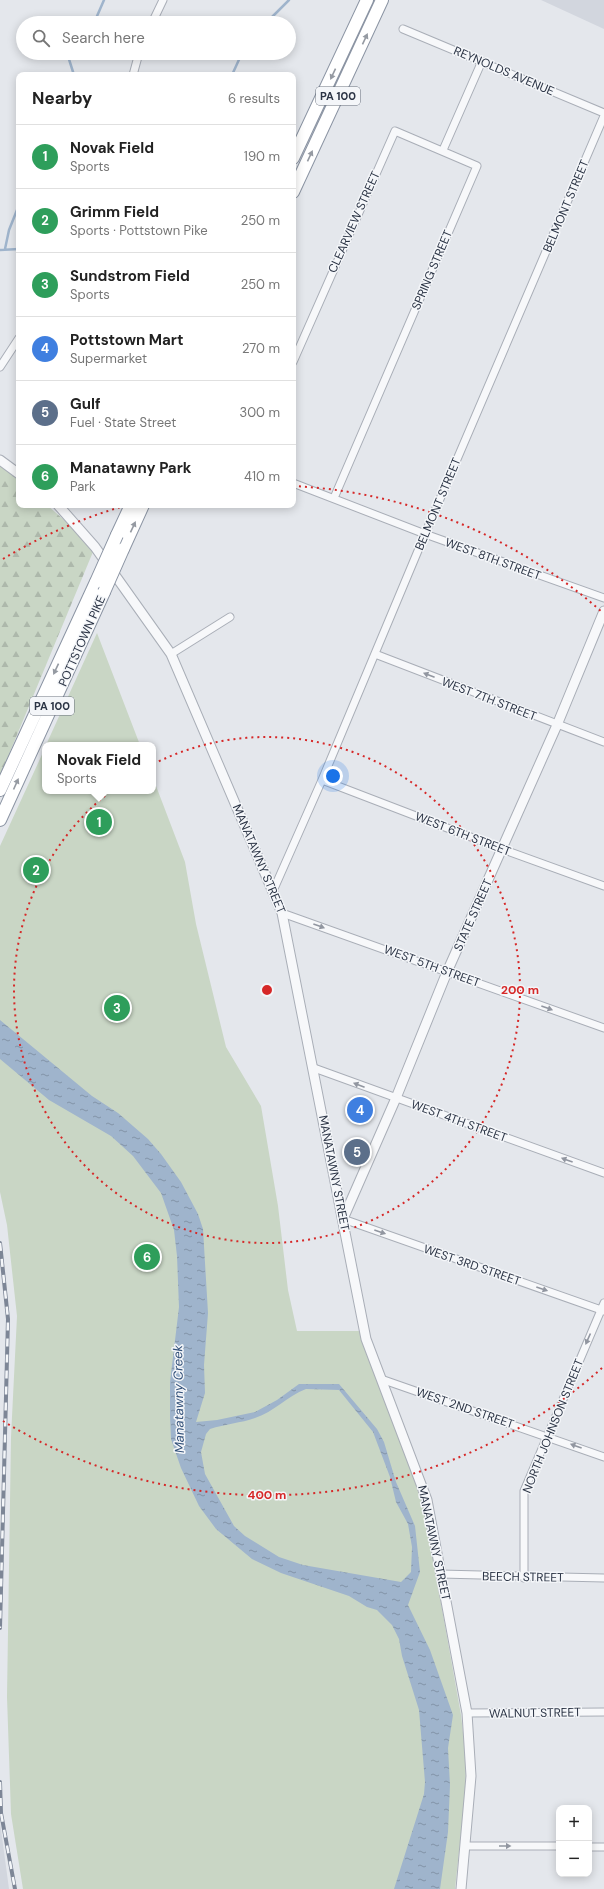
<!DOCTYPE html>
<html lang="en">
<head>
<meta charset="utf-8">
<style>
  :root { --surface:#fff; --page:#f6f6f6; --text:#222; --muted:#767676; --line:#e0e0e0; --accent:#2563eb }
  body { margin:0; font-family:"DM Sans",sans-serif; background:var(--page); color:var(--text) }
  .controls { position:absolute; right:12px; bottom:12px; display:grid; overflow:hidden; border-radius:8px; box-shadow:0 2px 10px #0003 }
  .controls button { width:36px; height:36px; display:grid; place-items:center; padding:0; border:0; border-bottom:1px solid var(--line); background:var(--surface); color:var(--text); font:20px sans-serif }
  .you { position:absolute; left:333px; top:776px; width:14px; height:14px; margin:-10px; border:3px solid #fff; border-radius:50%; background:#1a73e8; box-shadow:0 0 0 6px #1a73e833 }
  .badge { display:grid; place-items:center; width:26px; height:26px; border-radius:50%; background:var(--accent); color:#fff; font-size:13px; font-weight:700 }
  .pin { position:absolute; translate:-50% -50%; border:2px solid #fff; box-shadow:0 1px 4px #0006 }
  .popup { position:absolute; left:42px; top:742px; width:114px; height:52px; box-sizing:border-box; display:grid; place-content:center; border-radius:8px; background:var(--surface); filter:drop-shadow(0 1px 3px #0005); font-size:13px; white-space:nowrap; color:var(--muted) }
  .popup b { font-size:15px; color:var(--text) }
  .popup::after { content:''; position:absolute; left:50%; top:100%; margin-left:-8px; border:8px solid transparent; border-top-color:var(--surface) }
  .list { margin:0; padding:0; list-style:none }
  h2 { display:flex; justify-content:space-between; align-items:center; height:52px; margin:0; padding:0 16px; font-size:17px }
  h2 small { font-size:13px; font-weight:400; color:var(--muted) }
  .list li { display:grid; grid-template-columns:26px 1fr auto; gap:12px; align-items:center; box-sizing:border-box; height:64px; padding:0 16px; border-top:1px solid var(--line) }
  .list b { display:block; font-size:15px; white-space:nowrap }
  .list p { margin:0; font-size:13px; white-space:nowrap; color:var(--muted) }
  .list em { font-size:13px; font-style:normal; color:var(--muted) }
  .icon { flex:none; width:22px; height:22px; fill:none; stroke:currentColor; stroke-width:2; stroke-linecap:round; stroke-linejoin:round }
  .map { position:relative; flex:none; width:604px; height:1889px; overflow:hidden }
  .search { position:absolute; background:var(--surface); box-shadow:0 2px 10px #0003; left:16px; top:16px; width:280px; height:44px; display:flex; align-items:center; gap:10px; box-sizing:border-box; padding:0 14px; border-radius:22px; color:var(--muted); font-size:15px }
  .panel { position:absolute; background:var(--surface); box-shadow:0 2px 10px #0003; left:16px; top:72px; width:280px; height:436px; border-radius:8px }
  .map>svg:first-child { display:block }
  .built { fill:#d2d6de }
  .forest { fill:url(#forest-firs) }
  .green { fill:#c9d6c5 }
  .water { fill:url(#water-ripples); fill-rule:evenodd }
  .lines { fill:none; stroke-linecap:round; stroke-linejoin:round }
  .stream { stroke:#9fb4cc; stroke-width:2.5 }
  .minor-casing { stroke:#a9aeb7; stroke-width:9 }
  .tertiary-casing { stroke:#a9aeb7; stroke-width:11 }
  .trunk-casing { stroke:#8b94a3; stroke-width:14 }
  .minor { stroke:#f7f8fa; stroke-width:7 }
  .tertiary { stroke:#f7f8fa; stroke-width:9 }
  .trunk { stroke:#fff; stroke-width:12 }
  .rail-casing { stroke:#7d8696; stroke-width:4 }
  .rail { stroke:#f4f6f9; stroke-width:2.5; stroke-dasharray:8; stroke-linecap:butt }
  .trunk-bridge-casing { stroke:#8b94a3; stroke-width:14; stroke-linecap:butt }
  .trunk-bridge { stroke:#fff; stroke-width:12 }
  .oneway { fill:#959aa2 }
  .oneway2 { fill:#9196a0 }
  .ring { fill:none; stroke:#d62828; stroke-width:2; stroke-dasharray:2 4 }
  .labels { text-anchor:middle; stroke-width:3; stroke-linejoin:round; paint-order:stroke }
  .shield { fill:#f4f6f9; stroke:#676e7b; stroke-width:1 }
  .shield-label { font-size:11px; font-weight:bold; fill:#2b3445 }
  .street-label { font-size:12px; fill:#2b3445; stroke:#f4f6f9 }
  .water-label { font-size:13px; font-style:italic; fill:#34527a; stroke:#f4f6f9 }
  .centre { fill:#d62828; stroke:#f4f6f9; stroke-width:2 }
  .ring-label { font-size:12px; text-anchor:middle; font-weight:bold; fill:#d62828; stroke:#f4f6f9; stroke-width:3; stroke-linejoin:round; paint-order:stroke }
</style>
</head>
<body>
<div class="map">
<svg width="604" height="1889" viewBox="0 0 604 1889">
  <defs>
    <pattern id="forest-firs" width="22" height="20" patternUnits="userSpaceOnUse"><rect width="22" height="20" fill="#c9d6c5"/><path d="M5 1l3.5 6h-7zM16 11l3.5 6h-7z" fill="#adb8ab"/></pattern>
    <pattern id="water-ripples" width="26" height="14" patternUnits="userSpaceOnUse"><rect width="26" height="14" fill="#9fb4cc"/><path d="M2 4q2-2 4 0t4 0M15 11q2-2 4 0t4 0" fill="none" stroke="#8293a7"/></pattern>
  </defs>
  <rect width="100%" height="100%" fill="#e4e7ec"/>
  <path class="built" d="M541,0H604V29Z
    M0,1822L9,1889H0Z"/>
  <path class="forest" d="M0,464L19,481V505H47L95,547L0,776Z"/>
  <path class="green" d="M97,633L140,745H46Z
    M45,748V791H153V778L185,862L196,924L226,1047L261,1106L278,1206L288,1290L297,1331H359L418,1488L427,1525L461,1715L465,1750L466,1786L455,1889H23L11,1814L7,1697L11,1437L17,1316L7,1225L0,1192V846Z"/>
  <path class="water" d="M0,1020L92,1096L118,1113L148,1139L161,1154L181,1182L198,1214L203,1229L208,1313L204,1365L205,1393L196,1422L217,1420L255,1412L277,1400L299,1384H339L377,1429L384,1442L396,1482L415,1526L420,1572L408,1605L430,1650L453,1715L448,1748L450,1785L448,1832L440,1889H394L424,1794L425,1782L419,1710L402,1656L399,1639L392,1625L377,1610L367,1607L349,1596L281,1573L252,1559L216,1529L199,1506L181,1468L171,1439L170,1416V1382L179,1307L177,1256L174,1230L161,1193L133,1156L111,1136L49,1100L0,1059ZM306,1389L339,1390L373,1432L390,1477L396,1502L408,1524L412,1547L411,1572L401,1582L303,1565L279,1557L245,1536L234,1526L205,1474L201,1452L206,1434L210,1429C225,1424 241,1423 255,1418C274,1412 287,1396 306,1389Z"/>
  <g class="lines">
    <path class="stream" d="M94,23L104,0
      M266,23L289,0
      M67,53L74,75
      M232,75L242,53
      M5,249L9,230L19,205
      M0,250L19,249"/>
    <defs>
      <path id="minor" d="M152,23L163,0
        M403,29L604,113
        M133,75L139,53
        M443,150L482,61
        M293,362L395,131L477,166L334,498
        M0,367L19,338
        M293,483L425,534L604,598
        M171,654L230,617
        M375,654L604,742
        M322,780L502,849L604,886
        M273,891L322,780L425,534L604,116
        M282,913L604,1028
        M314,1068L604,1173
        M343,1219L604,1311
        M381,1379L604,1457
        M441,1574L604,1578
        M524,1578V1491L604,1303
        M467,1713L604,1712
        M466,1846H559
        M589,1847H604"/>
      <path id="tertiary" d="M0,460L19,474
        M58,505L95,547L171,654L282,913L366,1339L427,1500L467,1713L471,1776L461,1889
        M343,1219L396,1098L447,972L557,725L604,611"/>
      <path id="trunk" d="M293,158L367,0
        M293,192L382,0
        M117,535L131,505
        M123,549L143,505
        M0,790L96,582
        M0,820L104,592"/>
    </defs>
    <use href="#minor" class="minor-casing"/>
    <use href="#tertiary" class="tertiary-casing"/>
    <use href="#trunk" class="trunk-casing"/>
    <use href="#minor" class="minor"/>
    <use href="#tertiary" class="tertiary"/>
    <use href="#trunk" class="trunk"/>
    <defs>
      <path id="rail" d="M0,1243L8,1319L0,1628
        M0,1782L1,1813L15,1889"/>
    </defs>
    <use href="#rail" class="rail-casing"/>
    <use href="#rail" class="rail"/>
    <defs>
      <path id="trunk-bridge" d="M96,582L117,535
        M104,592L123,549"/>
    </defs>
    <use href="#trunk-bridge" class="trunk-bridge-casing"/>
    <use href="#trunk-bridge" class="trunk-bridge"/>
  </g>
  <defs><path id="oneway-solid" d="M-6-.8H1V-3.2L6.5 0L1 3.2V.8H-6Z"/></defs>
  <g class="oneway">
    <use href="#oneway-solid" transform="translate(365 39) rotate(-65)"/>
    <use href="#oneway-solid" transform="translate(333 74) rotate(115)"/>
    <use href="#oneway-solid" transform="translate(310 156) rotate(-65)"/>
    <use href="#oneway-solid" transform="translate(133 527) rotate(-65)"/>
    <use href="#oneway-solid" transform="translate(56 669) rotate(115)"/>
    <use href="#oneway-solid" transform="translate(16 784) rotate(-66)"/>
  </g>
  <g class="oneway2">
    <use href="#oneway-solid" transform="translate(429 675) rotate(-159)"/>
    <use href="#oneway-solid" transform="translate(319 926) rotate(20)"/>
    <use href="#oneway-solid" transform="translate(547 1008) rotate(20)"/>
    <use href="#oneway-solid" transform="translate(359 1085) rotate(-159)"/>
    <use href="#oneway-solid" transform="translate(567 1160) rotate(-160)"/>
    <use href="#oneway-solid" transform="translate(380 1232) rotate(19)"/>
    <use href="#oneway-solid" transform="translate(542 1289) rotate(19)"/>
    <use href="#oneway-solid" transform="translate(588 1339) rotate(114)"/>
    <use href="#oneway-solid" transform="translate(576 1446) rotate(-160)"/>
    <use href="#oneway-solid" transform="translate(505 1846)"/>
  </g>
  <g class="ring">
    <circle cx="267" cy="990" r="253"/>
    <path d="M602 1368A505 505 0 0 1 3 1421M3 559A505 505 0 0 1 124 506M293 486A505 505 0 0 1 602 612"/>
  </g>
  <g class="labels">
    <g class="shield">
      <rect x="316" y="87" width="44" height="18" rx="3"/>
      <rect x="30" y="697" width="44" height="18" rx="3"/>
    </g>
    <g class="shield-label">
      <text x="338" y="100">PA 100</text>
      <text x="52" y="710">PA 100</text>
    </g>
    <g class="street-label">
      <text transform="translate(504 71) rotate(23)" y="4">REYNOLDS AVENUE</text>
      <text transform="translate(566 206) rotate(-67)" y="4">BELMONT STREET</text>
      <text transform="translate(354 222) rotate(-66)" y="4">CLEARVIEW STREET</text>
      <text transform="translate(432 270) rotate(-67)" y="4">SPRING STREET</text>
      <text transform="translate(438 504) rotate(-67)" y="4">BELMONT STREET</text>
      <text transform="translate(493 559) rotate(20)" y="4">WEST 8TH STREET</text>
      <text transform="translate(82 641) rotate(-66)" y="4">POTTSTOWN PIKE</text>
      <text transform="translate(489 699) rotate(21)" y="4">WEST 7TH STREET</text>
      <text transform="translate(463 834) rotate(21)" y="4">WEST 6TH STREET</text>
      <text transform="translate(259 859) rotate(67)" y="4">MANATAWNY STREET</text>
      <text transform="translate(473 915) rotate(-66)" y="4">STATE STREET</text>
      <text transform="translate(432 966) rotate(20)" y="4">WEST 5TH STREET</text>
      <text transform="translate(459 1121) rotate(20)" y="4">WEST 4TH STREET</text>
      <text transform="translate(334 1173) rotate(79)" y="4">MANATAWNY STREET</text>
      <text transform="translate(472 1265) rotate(19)" y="4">WEST 3RD STREET</text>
      <text transform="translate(465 1408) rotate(19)" y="4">WEST 2ND STREET</text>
      <text transform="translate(553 1426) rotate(-68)" y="4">NORTH JOHNSON STREET</text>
      <text transform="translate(434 1543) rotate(78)" y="4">MANATAWNY STREET</text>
      <text transform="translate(523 1577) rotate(1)" y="4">BEECH STREET</text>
      <text transform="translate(535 1713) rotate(-1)" y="4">WALNUT STREET</text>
    </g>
    <g class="water-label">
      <text transform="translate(178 1399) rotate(-91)" y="5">Manatawny Creek</text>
    </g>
  </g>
  <circle cx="267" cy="990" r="6" class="centre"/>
  <g class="ring-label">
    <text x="520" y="994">200 m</text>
    <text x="267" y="1499">400 m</text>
  </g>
</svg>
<div class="controls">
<button>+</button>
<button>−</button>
</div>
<div class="you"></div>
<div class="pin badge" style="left:99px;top:822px;background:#2e9e5b">1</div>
<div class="popup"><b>Novak Field</b>Sports</div>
<div class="pin badge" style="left:36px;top:870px;background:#2e9e5b">2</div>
<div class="pin badge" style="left:117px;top:1008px;background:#2e9e5b">3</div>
<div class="pin badge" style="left:360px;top:1110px;background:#3f7fe0">4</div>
<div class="pin badge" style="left:357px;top:1152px;background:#5c6f8a">5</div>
<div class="pin badge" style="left:147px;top:1257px;background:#2e9e5b">6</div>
<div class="search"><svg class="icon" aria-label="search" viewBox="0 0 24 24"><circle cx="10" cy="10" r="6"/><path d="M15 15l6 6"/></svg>Search here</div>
<section class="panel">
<h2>Nearby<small>6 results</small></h2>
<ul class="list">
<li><span class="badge" style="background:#2e9e5b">1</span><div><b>Novak Field</b><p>Sports</p></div><em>190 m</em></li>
<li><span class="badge" style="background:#2e9e5b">2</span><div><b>Grimm Field</b><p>Sports · Pottstown Pike</p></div><em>250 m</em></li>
<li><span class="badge" style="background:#2e9e5b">3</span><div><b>Sundstrom Field</b><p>Sports</p></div><em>250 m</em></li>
<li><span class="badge" style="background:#3f7fe0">4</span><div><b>Pottstown Mart</b><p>Supermarket</p></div><em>270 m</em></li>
<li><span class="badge" style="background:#5c6f8a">5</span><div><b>Gulf</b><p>Fuel · State Street</p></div><em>300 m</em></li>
<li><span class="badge" style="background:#2e9e5b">6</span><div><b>Manatawny Park</b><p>Park</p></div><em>410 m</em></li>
</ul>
</section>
</div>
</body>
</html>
